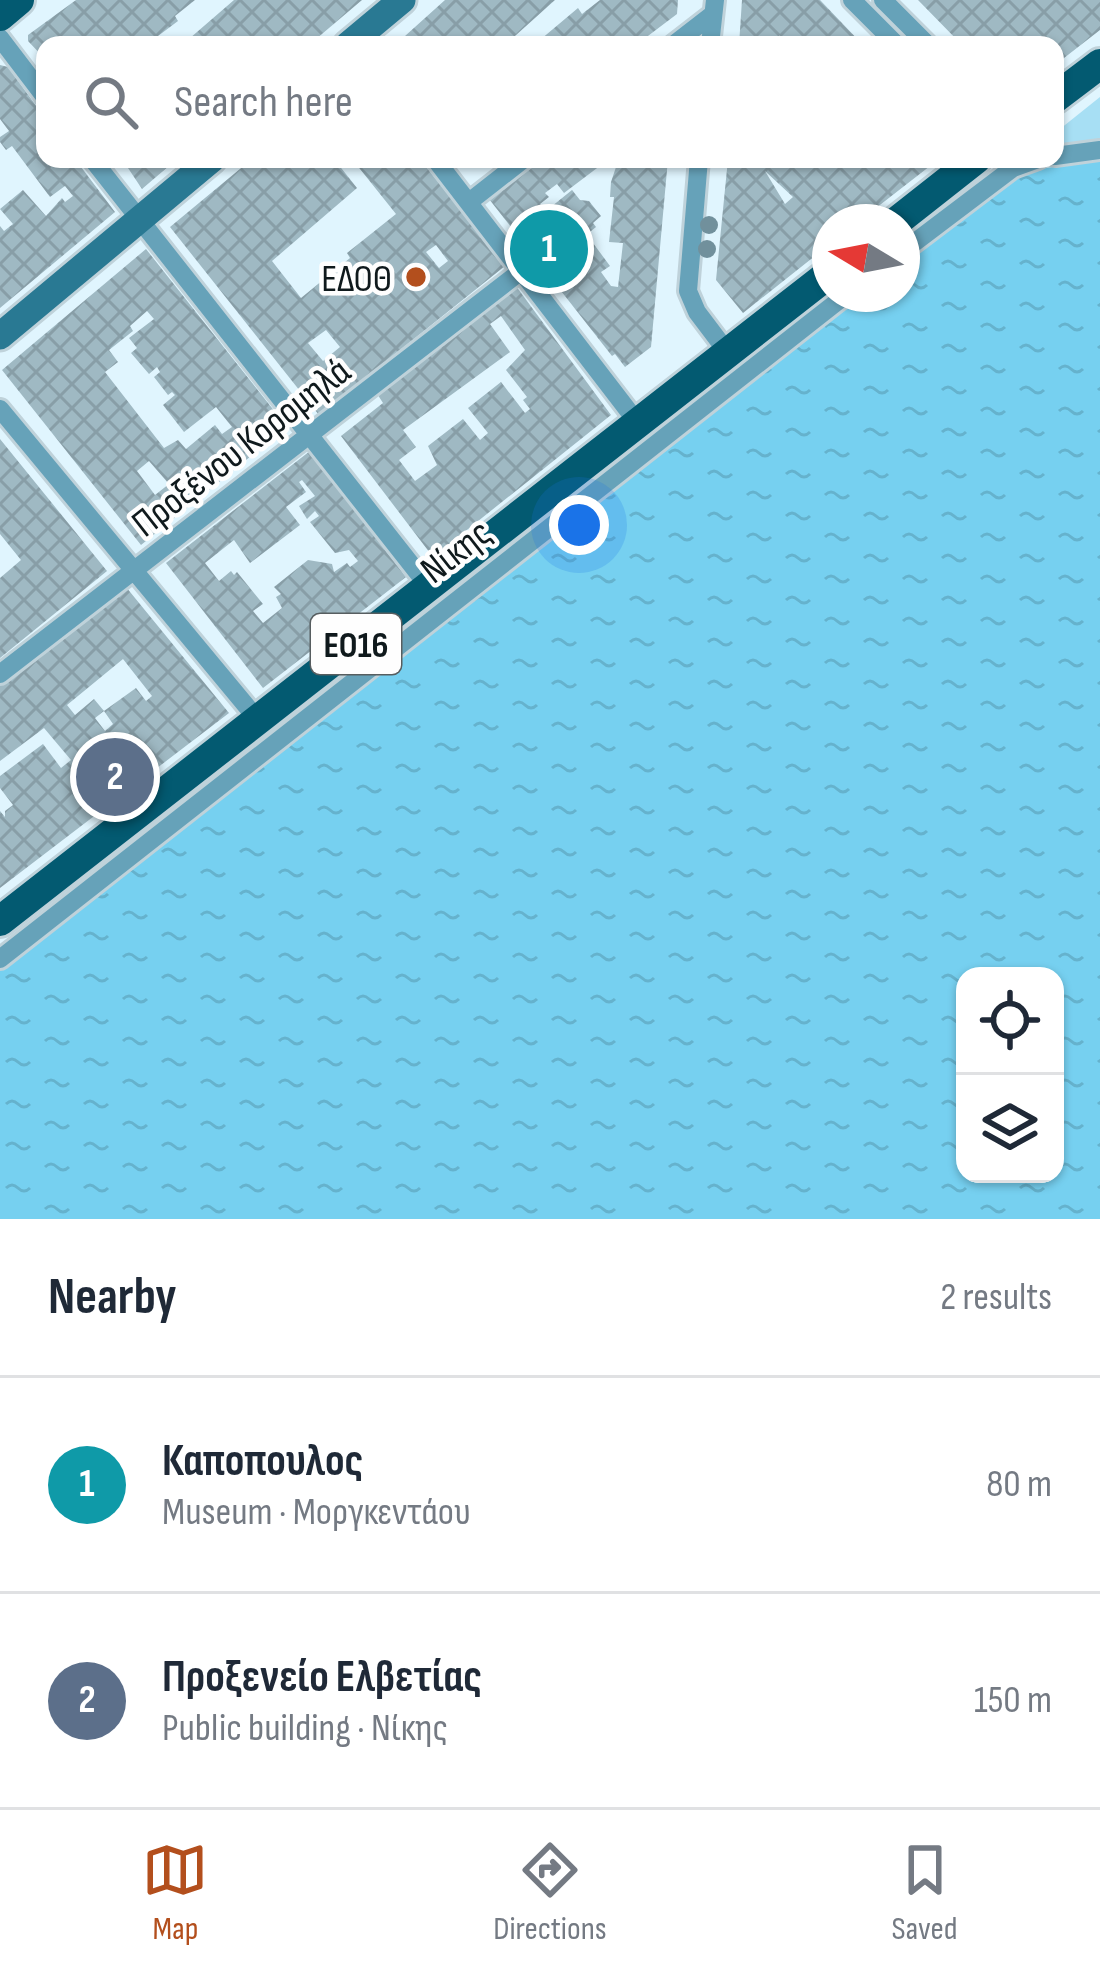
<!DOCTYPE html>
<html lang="en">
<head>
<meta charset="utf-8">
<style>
  :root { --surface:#fff; --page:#f6f6f7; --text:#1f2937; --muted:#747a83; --line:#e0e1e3; --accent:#b34f1d }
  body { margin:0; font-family:"Sofia Sans Condensed",sans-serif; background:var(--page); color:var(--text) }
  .controls { position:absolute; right:36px; bottom:36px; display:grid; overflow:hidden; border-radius:24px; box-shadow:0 3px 9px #0004 }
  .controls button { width:108px; height:108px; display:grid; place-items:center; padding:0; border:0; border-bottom:3px solid var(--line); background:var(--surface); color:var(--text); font:60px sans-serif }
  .compass { position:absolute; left:812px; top:204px; width:108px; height:108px; border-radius:50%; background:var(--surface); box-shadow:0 3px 9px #0004; rotate:280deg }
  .you { position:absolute; left:579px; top:525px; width:42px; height:42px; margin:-30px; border:9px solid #fff; border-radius:50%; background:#1a73e8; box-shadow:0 0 0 18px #1a73e833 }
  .badge { display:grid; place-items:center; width:78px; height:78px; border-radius:50%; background:var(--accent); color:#fff; font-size:39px; font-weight:700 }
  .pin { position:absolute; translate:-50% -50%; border:6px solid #fff; box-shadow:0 3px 12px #0006 }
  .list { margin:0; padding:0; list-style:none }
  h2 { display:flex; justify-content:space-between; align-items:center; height:156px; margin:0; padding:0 48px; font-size:51px }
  h2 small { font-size:39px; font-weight:400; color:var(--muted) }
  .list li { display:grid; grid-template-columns:78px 1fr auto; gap:36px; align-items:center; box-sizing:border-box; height:216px; padding:0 48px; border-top:3px solid var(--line) }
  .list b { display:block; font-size:45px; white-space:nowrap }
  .list p { margin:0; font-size:39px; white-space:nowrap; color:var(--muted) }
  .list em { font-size:39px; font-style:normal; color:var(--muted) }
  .icon { flex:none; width:66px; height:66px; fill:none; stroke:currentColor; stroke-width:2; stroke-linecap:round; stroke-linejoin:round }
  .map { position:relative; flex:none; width:1100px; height:1219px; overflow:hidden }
  .search { position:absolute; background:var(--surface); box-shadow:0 3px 9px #0004; left:36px; right:36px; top:36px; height:132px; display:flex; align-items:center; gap:30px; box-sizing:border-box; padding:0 42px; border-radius:24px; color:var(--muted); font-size:45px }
  .sheet { height:588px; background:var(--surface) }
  nav { display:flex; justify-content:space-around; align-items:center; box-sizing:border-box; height:168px; border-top:3px solid var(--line); background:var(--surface); font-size:33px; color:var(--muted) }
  nav a { display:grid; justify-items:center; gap:6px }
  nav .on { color:var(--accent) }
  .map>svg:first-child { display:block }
  .green { fill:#a7dff4 }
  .water { fill:url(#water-ripples); fill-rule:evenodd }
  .building { fill:url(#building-cross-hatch); fill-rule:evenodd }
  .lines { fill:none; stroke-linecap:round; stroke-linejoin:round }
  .street-casing { stroke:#bfd2da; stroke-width:24 }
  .secondary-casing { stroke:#bfd2da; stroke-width:33 }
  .primary-casing { stroke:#bfd2da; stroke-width:36 }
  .street { stroke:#66a2b9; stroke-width:18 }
  .secondary { stroke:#297993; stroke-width:27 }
  .primary { stroke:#035a71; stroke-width:30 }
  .tree { fill:#71909c }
  .poi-dot { fill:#b34f1d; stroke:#fefefe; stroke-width:4.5 }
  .labels { text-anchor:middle; stroke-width:9; stroke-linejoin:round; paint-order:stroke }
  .shield { fill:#fefefe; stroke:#575e60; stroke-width:3 }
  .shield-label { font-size:36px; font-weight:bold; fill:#0f191c }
  .poi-label { font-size:39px; fill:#0f191c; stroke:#fefefe; text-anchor:end }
  .street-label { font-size:39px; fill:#0f191c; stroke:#fefefe }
</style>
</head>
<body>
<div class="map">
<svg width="1100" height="1219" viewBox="0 0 1100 1219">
  <defs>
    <pattern id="water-ripples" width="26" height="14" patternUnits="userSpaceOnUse" patternTransform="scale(3)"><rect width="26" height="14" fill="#76d0f0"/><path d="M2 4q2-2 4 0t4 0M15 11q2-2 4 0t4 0" fill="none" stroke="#65b2cd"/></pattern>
    <pattern id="building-cross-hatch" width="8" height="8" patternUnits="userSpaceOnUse" patternTransform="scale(3)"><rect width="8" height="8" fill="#9fb9c3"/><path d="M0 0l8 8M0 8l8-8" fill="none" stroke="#889ea7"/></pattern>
  </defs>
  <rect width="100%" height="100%" fill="#e0f5fe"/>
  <path class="green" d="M1100,97V160L1061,163L1055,156V133Z"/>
  <path class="water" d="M1100,160V1219H0V968L863,294H902V263L1002,185L1027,171ZM965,976H1055V1174H965Z"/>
  <path class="building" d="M76,0H195L175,16L178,21L146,45H45V59L28,41V35Z
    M234,0H362L309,45H182Z
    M445,0H555L505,45H395Z
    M600,0H678L677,14L636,45H534L578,8L582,14Z
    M742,0H820L863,45H783L779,35V45H739Z
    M918,0H1100V30L1055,65V45H962Z
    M0,65L8,67L45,118V159H75L115,212L0,308V226L4,231L13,224L0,209L23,190L46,216L62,198L65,202L73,196L65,186L50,197L12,146L6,150L0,142V137L9,131L0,119Z
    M122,159H177L142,189Z
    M252,159H334L357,188L272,261L301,298L350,258L347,253L396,214L352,159H420L505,266L319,415L170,227ZM436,245L448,261L439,268L426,252ZM382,273L393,287L381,296L370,282ZM326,330L340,347L323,361L308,343Z
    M540,159H609L564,193L557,184L545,193L549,197L540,204L546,211L572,190L580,200L589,201L601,216L593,223L596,227L575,244L577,249L590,239L610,266L601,272L611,286L618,287L623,243L609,242L614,197H610L611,182L616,167L630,168V163L618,159H668L651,347L625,367L615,354L612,356L489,199Z
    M728,159H939L858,222H830V244L743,313L716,280ZM765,171L793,197L785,204Z
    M146,249L287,427L141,545L2,370ZM147,311L154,319L129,338L137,348L131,353L149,374L157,367L160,372L154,377L168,395L172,392L175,395L163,405L184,432L216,407L232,427L222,434L215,425L186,449L178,440L164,448L105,372L118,362L109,350L133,331L130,326ZM149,461L169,484L155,495L137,471Z
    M513,282L611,415L433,557L341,436L383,403L374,389ZM501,316L525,350L506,370L527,397L523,400L530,409L525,413L501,382L468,408L488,433L480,440L463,419L428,446L437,465L415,481L399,460L416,447L403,430L510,352L490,324Z
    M0,439L107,571L0,658V578L21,560L0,534Z
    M310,451L406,577L263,688L166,563ZM302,480L315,496L299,506L307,519L315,511L319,516L310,522L335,553L349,550L358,561L350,567L347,563L334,572L332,564L308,560L274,587L281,594L276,597L282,608L263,623L253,611L263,604L237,572L234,575L231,571L219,581L205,563L234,540L250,563L300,525L286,507L306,492L299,482Z
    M126,587L229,713L0,888V811L5,817V811L13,805L0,788V776L43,744L61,768L71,760L44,728L0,761V685ZM123,659L152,696L146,701L136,688L104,711L113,724L105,731L95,718L104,711L94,699L75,715L67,705Z"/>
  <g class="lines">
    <defs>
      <path id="street" d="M852,0L897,45
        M883,0L928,45
        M0,38L45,97
        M673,45L713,14
        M710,45L715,0
        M1055,156L1100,150
        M92,159L429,587
        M435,159L637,422
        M699,159L688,291L697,312L728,353
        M469,202L524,159
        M902,252L1013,168L1038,159
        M0,409L258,720
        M0,674L521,271
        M0,959L847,294"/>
      <path id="secondary" d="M348,45L402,0
        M0,336L212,159"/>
      <path id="primary" d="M0,16L19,0
        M1055,98L1100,64
        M896,222L976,159
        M0,921L830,273"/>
    </defs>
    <use href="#street" class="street-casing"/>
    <use href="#secondary" class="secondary-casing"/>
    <use href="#primary" class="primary-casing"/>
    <use href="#street" class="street"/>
    <use href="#secondary" class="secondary"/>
    <use href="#primary" class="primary"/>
  </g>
  <g class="tree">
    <circle cx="709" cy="225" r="9"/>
    <circle cx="707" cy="249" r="9"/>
  </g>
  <circle class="poi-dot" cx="416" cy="277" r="12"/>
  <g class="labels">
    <rect class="shield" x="311" y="614" width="90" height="60" rx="9"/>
    <g class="shield-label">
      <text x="356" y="657">ΕΟ16</text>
    </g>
    <g class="poi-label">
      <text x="392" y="291">ΕΔΟΘ</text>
    </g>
    <g class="street-label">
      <text transform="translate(240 446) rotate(-38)" y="14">Προξένου Κορομηλά</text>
      <text transform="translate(455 550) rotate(-38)" y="14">Νίκης</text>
    </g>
  </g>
</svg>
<div class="controls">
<button><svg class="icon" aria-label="locate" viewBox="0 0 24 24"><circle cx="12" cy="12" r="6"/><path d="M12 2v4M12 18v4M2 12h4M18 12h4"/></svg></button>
<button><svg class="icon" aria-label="layers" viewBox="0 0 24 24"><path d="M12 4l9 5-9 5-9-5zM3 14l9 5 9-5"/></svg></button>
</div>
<svg class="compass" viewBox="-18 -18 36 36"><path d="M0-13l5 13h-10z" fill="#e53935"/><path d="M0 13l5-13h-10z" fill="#747a83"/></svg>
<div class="you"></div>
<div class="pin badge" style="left:549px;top:249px;background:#0f9aa8">1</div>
<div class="pin badge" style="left:115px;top:777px;background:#5c6f8a">2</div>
<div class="search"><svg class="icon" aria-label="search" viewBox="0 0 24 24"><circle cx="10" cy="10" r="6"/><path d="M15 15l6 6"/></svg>Search here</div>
</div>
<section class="sheet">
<h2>Nearby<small>2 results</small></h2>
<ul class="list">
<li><span class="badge" style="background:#0f9aa8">1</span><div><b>Καποπουλος</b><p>Museum · Μοργκεντάου</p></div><em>80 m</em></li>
<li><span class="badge" style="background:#5c6f8a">2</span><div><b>Προξενείο Ελβετίας</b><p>Public building · Νίκης</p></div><em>150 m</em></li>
</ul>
</section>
<nav>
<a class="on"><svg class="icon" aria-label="map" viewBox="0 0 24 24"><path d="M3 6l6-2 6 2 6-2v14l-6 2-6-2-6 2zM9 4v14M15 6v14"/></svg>Map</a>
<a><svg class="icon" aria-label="directions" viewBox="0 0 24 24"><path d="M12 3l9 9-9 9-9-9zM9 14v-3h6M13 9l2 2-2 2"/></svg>Directions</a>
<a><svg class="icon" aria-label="saved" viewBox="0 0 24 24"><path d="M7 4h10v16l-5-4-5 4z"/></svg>Saved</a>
</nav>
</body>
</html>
